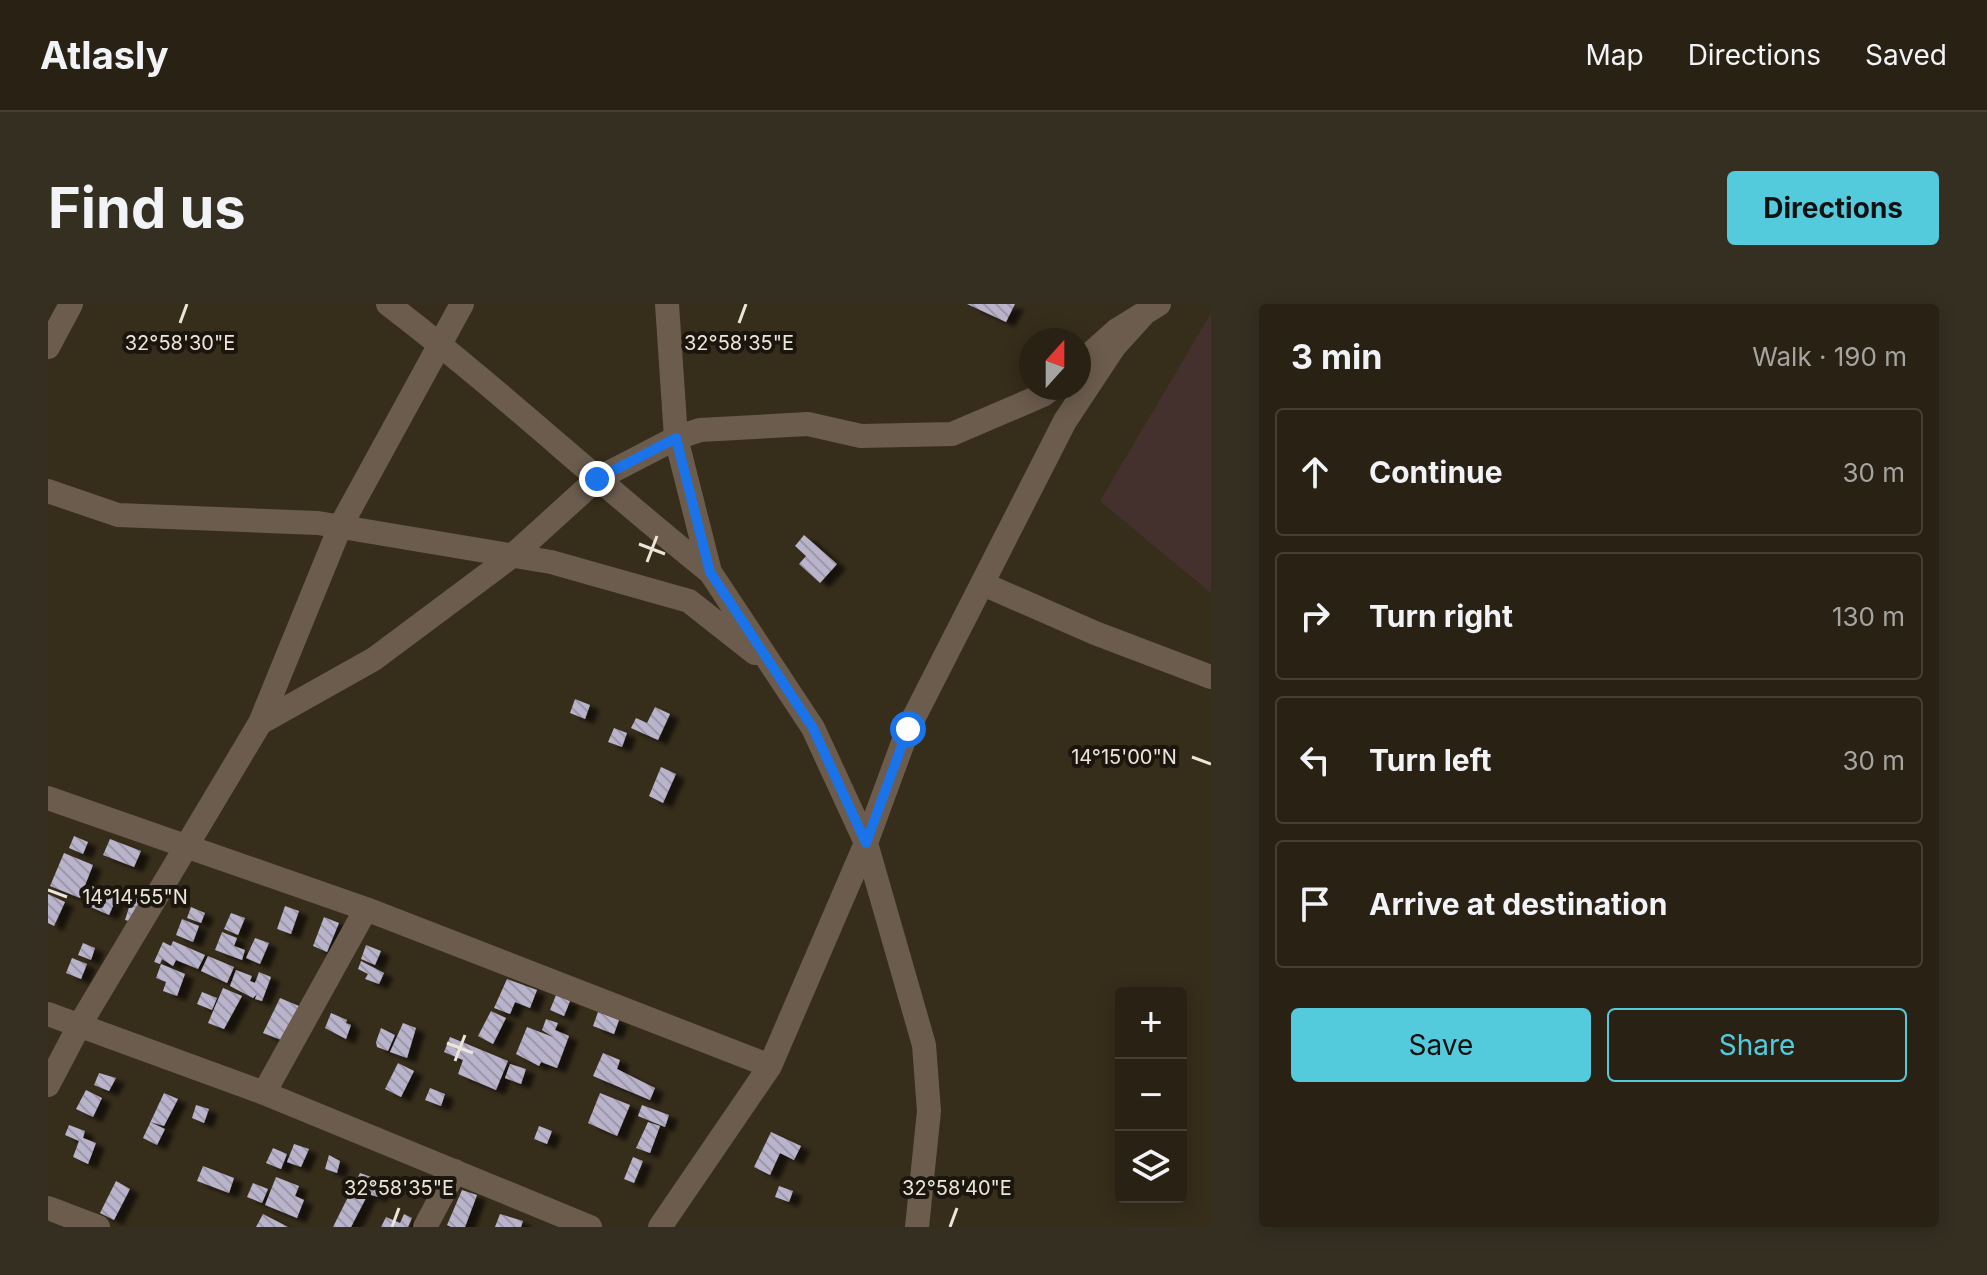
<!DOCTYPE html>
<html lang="en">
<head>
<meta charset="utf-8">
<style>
  :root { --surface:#292214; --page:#352f22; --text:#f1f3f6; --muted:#a5a4a0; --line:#453f34; --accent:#54cadd }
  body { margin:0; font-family:Inter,sans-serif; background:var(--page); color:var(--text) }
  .controls { position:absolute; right:24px; bottom:24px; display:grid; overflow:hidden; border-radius:8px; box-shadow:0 4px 20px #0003 }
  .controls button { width:72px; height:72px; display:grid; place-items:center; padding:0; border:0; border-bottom:2px solid var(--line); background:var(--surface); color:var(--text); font:40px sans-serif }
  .compass { position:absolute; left:971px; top:24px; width:72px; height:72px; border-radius:50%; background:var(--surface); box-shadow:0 4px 20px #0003; rotate:21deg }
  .stop { position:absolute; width:24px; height:24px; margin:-18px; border:6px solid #1a73e8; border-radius:50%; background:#fff }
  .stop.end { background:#1a73e8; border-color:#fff; box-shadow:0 2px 8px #0008 }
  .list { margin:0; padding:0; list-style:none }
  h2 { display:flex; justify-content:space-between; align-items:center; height:104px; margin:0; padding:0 32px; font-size:34px }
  h2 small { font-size:26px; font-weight:400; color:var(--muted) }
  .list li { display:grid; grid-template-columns:52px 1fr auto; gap:24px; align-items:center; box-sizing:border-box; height:128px; margin:0 16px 16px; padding:0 16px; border:2px solid var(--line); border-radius:8px }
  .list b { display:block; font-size:30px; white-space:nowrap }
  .list em { font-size:26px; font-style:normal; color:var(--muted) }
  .actions { display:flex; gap:16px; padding:24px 32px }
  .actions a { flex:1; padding:18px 0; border:2px solid var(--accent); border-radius:8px; text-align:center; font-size:28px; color:var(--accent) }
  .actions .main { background:var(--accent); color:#111 }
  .icon { flex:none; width:44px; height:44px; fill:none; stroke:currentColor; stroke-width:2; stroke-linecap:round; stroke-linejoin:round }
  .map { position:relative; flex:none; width:1163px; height:923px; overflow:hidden; border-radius:8px }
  header { display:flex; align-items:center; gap:48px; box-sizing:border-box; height:112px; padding:0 40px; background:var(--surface); border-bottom:2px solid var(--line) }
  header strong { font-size:38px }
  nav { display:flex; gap:44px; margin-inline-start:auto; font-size:28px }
  .intro { display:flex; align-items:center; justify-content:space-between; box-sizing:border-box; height:192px; padding:0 48px }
  h1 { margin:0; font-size:56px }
  .button { padding:20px 36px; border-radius:8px; background:var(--accent); color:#111; font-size:28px; font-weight:700 }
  main { display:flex; gap:48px; padding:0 48px }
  aside { flex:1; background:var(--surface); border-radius:8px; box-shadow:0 4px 20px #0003 }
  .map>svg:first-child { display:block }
  .industrial { fill:#44312d }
  .building { fill:url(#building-back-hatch); filter:url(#shadow) }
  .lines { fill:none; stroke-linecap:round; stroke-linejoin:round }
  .street { stroke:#6c5c4e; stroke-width:24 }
  .route { stroke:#1a73e8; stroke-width:10 }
  .ticks { fill:none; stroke:#ece6da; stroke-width:3 }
  .ticks-label { font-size:20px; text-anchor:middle; fill:#ece6da; stroke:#1a160e; stroke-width:8; stroke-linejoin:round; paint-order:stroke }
</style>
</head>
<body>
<header>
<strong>Atlasly</strong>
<nav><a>Map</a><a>Directions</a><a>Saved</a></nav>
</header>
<div class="intro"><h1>Find us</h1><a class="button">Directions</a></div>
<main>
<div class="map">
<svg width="1163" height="923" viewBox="0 0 1163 923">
  <defs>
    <pattern id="building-back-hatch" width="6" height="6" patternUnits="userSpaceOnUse" patternTransform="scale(2)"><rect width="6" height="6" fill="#b9b4cb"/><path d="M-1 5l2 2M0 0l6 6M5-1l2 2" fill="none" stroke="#9c98a8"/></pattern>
    <filter id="shadow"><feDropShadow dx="9" dy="5" stdDeviation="2" flood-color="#0009"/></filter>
  </defs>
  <rect width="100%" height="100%" fill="#372d1b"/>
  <path class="industrial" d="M1163,9V289L1052,197Z"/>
  <path class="building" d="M919,0H967L958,18Z
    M756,231L789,260L772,279L751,260L758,252L747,242Z
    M527,395L542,401L537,415L522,409Z
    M607,403L622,410L610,436L583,424L588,414L599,419Z
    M566,424L579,429L574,443L560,438Z
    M613,463L628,470L615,499L601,492Z
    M26,532L40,538L35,550L21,544Z
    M62,535L93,547L86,563L55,551Z
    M16,549L45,561L32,594L2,582Z
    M44,582L69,593L61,611L36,600Z
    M87,584L96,587L85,618L77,616Z
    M0,590L17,598L6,622L0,619Z
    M237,602L251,607L243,630L229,625Z
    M143,603L157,609L153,619L139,614Z
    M183,609L197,614L190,631L176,625Z
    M276,613L291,619L279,648L265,642Z
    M134,615L151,622L145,638L128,631Z
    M174,628L189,634L186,642L197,646L194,656L167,646Z
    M207,634L221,639L212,660L198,654Z
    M125,637L157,651L150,665L128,656L125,662L114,655L112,660L106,658L115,638L123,642Z
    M35,639L47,644L43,656L30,651Z
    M318,641L333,647L327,661L313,655Z
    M160,652L186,663L179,679L153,667Z
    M24,654L39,660L33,675L18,669Z
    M313,657L336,669L331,680L317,675L320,670L310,665Z
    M113,660L137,670L129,692L115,687L118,678L108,674Z
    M188,666L204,672L202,677L207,679L211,668L223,673L214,697L207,695L209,690L205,694L182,682Z
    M459,675L489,686L482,704L467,698L462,710L446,704Z
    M175,684L194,692L176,725L160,719Z
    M154,688L169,694L164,706L149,700Z
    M508,691L522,697L516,712L502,706Z
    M232,694L251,702L236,737L215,729Z
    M443,707L458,714L445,740L430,732Z
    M550,708L571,716L566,730L545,722Z
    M283,709L299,716L298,719L303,721L298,735L277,724Z
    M498,715L510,719L507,726L521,732L509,764L493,758L491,762L468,750L479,723L505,733L494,726Z
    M355,719L368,724L359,754L342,748Z
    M333,724L347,731L340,747L329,743L328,738Z
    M402,733L460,757L448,786L410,770L415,756L396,748Z
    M555,749L572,756L569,765L607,784L602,796L545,772Z
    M350,759L366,767L353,793L337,785Z
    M462,760L478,765L473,780L457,774Z
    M51,769L68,774L61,787L46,781Z
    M382,784L397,790L393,802L377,796Z
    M38,786L54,794L45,813L28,805Z
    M116,789L130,795L116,822L102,818L117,825L109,841L95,834Z
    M552,789L582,801L569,832L540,819Z
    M148,801L161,805L156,819L144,814Z
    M594,801L621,811L617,823L590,812Z
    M600,818L612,822L602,849L588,844Z
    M21,821L37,827L35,834L48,839L40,860L25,853L31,837L17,831Z
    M491,822L504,827L499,840L486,835Z
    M723,828L753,842L746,856L732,849L722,871L706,863Z
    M246,840L261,845L253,863L239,858Z
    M225,844L239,850L233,865L218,859Z
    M281,851L292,857L289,869L277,865Z
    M585,853L595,857L586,879L576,875Z
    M155,862L186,874L181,889L149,877Z
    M312,869L338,878L330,893L320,890L303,923H285Z
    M228,873L251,882L247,892L256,896L249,914L217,901Z
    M68,877L82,885L66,916L52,909Z
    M205,879L220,885L214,899L199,893Z
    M731,882L745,887L741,898L727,893Z
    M414,886L429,891L417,923H403L399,921Z
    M215,910L240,923H208Z
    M356,910L364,914L360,923H333L338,913L352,919Z
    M452,910L475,917L473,923H447Z"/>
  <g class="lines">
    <path class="street" d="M340,0C451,85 553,181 662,268
      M619,0L628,134L652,126L760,120L813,132L904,130L995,91L1004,84
      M0,43L23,0
      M1031,60L1069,26L1111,0
      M0,187L70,211L270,219L503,258L641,297L707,349
      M935,280L1047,329L1163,373
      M212,419L292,223L414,0
      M0,494L318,605L722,762
      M0,710L216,789L542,923
      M0,781L31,722L212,419L326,355L464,252L549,175L628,134L662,268L765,424L818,539L876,741L881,807L869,923
      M216,789L318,605
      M0,904L50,923
      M377,923L407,867
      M612,923L722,762L818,539L860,425L1017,117L1066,43L1095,11"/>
  </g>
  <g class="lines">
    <path class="route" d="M549,175L628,134L662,268L765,424L818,539L860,425"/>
  </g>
  <path class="ticks" d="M132,19L139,0M691,19L698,0M591,240L617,250M599,258L609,232M1144,453L1163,460M0,586L19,593M399,739L425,749M407,757L417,731M344,923L351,904M902,923L909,904"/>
  <g class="ticks-label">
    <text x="132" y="46">32°58'30"E</text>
    <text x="691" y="46">32°58'35"E</text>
    <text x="1076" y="460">14°15'00"N</text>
    <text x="87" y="600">14°14'55"N</text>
    <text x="351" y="891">32°58'35"E</text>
    <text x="909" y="891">32°58'40"E</text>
  </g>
</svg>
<div class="controls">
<button>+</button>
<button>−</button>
<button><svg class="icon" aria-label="layers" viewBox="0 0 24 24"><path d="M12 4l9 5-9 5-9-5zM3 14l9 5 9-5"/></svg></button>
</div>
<svg class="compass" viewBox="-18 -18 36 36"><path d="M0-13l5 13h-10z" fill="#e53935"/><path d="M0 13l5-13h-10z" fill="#a5a4a0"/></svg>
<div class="stop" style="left:860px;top:425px"></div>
<div class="stop end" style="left:549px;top:175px"></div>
</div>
<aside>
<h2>3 min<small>Walk · 190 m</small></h2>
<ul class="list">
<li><svg class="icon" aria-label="ahead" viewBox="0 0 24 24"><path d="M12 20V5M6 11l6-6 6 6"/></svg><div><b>Continue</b></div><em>30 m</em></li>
<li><svg class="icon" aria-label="right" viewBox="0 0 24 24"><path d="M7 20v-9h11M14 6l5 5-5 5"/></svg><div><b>Turn right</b></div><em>130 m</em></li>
<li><svg class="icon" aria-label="left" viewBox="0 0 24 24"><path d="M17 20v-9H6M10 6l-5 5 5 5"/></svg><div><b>Turn left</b></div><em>30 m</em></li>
<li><svg class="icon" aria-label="arrive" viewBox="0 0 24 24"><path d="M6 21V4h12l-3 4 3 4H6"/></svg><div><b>Arrive at destination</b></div></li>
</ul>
<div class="actions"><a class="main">Save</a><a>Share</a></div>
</aside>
</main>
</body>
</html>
